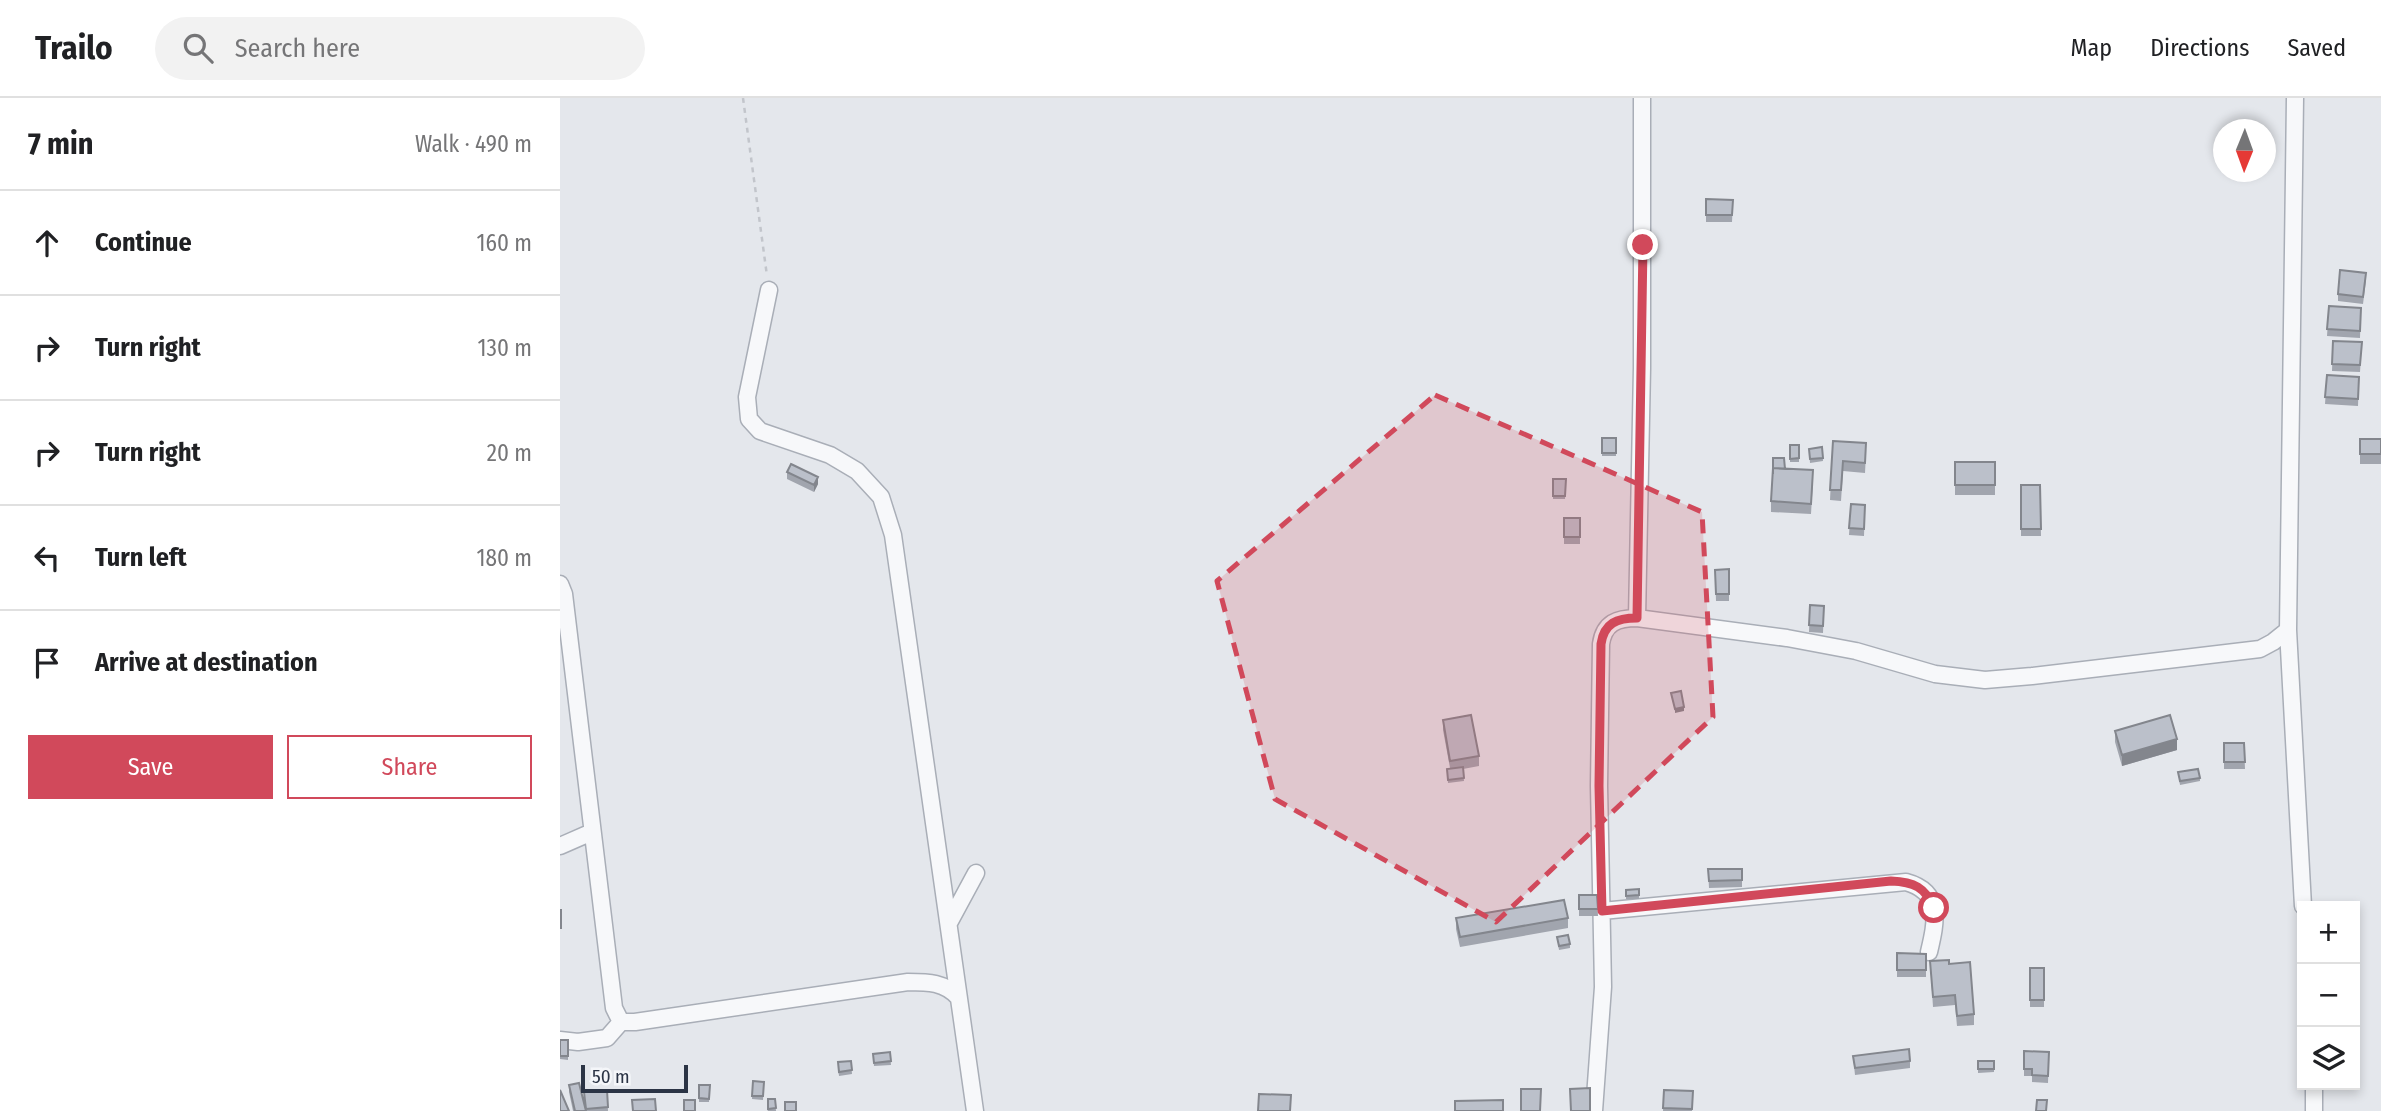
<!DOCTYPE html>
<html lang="en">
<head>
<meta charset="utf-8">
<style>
  :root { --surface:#fff; --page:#f2f2f2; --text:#202124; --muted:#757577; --line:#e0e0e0; --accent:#d1495b }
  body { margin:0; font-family:"Fira Sans Condensed",sans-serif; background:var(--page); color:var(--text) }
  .controls { position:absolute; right:21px; bottom:21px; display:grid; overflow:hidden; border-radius:0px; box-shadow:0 4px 10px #0003 }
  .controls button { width:63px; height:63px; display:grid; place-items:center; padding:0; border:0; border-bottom:2px solid var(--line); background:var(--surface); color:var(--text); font:35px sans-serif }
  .compass { position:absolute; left:1653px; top:21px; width:63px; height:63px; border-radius:50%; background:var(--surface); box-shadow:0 4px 10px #0003; rotate:181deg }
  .scale { position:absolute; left:21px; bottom:18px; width:107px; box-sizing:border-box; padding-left:7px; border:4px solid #2b3445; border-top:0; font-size:19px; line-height:24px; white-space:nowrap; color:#2b3445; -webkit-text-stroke:5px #f4f6f9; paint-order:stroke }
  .stop { position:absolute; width:21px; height:21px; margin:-16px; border:5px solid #d1495b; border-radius:50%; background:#fff }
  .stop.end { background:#d1495b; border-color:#fff; box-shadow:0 2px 7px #0008 }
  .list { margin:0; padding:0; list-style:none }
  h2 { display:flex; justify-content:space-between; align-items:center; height:91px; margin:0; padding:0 28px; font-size:30px }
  h2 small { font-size:23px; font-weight:400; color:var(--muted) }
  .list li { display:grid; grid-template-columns:46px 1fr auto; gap:21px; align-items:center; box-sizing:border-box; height:105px; padding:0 28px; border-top:2px solid var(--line) }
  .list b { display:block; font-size:26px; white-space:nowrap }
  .list em { font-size:23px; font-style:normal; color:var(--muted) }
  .actions { display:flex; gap:14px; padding:21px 28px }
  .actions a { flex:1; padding:16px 0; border:2px solid var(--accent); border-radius:0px; text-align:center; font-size:24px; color:var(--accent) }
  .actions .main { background:var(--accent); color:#fff }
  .icon { flex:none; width:38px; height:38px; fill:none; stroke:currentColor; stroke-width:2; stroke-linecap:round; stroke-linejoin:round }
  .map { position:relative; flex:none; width:1821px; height:1013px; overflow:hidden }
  header { display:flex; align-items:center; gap:42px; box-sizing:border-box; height:98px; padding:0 35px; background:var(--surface); border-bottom:2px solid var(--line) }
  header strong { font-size:33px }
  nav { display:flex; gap:38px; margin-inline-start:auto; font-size:24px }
  .search { width:490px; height:63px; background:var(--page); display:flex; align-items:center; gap:18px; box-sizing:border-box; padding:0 24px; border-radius:38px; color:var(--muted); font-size:26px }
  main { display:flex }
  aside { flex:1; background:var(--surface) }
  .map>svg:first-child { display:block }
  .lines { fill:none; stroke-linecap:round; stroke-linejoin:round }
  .minor-casing { stroke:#a9aeb7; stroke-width:19 }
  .path { stroke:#c2c5cb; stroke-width:2.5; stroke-dasharray:5 5; stroke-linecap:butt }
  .minor { stroke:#f7f8fa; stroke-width:16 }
  .wall { fill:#a1a5ae }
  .shaded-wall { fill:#83868d }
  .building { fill:#bbc0ca; stroke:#83868d; stroke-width:2 }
  .route { stroke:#d1495b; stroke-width:9 }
  .marked { fill:#d1495b; fill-opacity:0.2; stroke:#d1495b; stroke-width:5; stroke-dasharray:14 9; stroke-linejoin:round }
</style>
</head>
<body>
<header>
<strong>Trailo</strong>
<div class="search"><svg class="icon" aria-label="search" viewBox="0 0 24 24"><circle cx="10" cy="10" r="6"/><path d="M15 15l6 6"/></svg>Search here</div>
<nav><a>Map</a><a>Directions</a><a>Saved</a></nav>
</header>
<main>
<aside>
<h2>7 min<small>Walk · 490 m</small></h2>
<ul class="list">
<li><svg class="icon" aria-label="ahead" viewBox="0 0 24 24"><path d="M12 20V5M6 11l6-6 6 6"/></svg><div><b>Continue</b></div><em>160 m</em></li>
<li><svg class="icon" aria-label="right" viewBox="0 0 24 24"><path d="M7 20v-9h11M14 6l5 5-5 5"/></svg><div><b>Turn right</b></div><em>130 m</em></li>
<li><svg class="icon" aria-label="right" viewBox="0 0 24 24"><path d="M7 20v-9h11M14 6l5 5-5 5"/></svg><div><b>Turn right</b></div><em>20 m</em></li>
<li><svg class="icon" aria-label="left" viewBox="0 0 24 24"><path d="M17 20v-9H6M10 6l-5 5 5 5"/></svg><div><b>Turn left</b></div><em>180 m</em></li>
<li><svg class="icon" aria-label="arrive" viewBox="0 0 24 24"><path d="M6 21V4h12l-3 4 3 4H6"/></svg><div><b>Arrive at destination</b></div></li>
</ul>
<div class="actions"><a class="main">Save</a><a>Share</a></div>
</aside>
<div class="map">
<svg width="1821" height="1013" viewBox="0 0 1821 1013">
  <rect width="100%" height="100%" fill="#e4e7ec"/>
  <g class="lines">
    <defs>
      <path id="minor" d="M1735,0L1728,532L1743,808
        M209,192L187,299L189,321L200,333L270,357L297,373L321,399L333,437L415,1013
        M0,486L4,496L54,910L61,924H75L348,884C368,884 385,884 399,900
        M1077,520L1082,270V0
        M0,748L32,734
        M1042,813L1346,784C1383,794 1376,824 1369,854
        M389,825L416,775
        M0,942L18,944L47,940L61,924
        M1754,987V1013
        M1034,1013L1043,889L1039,688L1041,546C1044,525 1057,520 1077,520L1227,540L1296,553L1375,576L1425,582L1472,578L1700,551L1713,544L1728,532"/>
    </defs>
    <use href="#minor" class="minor-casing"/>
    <path class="path" d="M183,0L207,178"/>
    <use href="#minor" class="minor"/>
  </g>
  <path class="wall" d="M1146,101L1173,102L1172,124H1146Z
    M1806,182L1803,206L1778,203V196Z
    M1769,208L1801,210L1800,240L1767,238Z
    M1773,243L1802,244L1800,274L1772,273Z
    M1767,277L1799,279L1798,308L1765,306Z
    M1042,340H1056V358H1042Z
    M1800,341H1821V366H1800Z
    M1273,343L1306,355L1305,375L1283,373L1281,403L1270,402Z
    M1230,347H1239V364H1230Z
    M1262,349L1263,363L1250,365L1249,351Z
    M1395,364H1435V397H1395Z
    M1225,371L1253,383L1251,416L1211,414V403Z
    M227,374L258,386L254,394L227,381Z
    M993,381H1006L1005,401H993Z
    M1461,387H1480L1481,438H1461Z
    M1291,406L1305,407L1304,438L1289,437Z
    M1004,420H1020V446H1004Z
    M1169,471V503H1156L1155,472Z
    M1250,507L1264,508L1263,535L1249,534Z
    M883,622L919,658V668L903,671L904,683L888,685L887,671L890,670L883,632Z
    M1555,633L1617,652L1562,668L1555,644Z
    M1664,645H1684L1685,671H1664Z
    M1618,674L1640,680V683L1620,687Z
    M1148,771H1182V789L1149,790Z
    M1079,791V801H1066V792Z
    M1019,797H1037L1038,818H1019Z
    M896,820H1008V830L900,849L896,831Z
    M997,839L1010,846V850L999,852Z
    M1337,855L1366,856V879H1337Z
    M1370,863L1389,866L1414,916V927L1397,928L1395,907L1373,909Z
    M1470,870H1484V909H1470Z
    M0,942H8V962L0,961Z
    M1464,953L1489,954L1488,985L1472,984V978H1464Z
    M330,954L331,967L314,968L313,956Z
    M1293,958L1350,963V970L1295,977Z
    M291,963L292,976L279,978L278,968Z
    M1418,963H1434V974L1418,975Z
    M193,983L204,984L203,1002L192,1001Z
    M9,987L25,1011L24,994L47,992L48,1013H13L9,994Z
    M139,987H150L149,1004H139Z
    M1104,992L1133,993L1132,1013H1103Z
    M208,1001H215L216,1013H208Z"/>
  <path class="shaded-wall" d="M258,379V386L254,394V387Z
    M1124,609V613L1115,615V611Z
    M1617,641V652L1562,668V657Z"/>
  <path class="building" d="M1146,101L1173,102L1172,117H1146Z
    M1780,172L1806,175L1803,199L1778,196Z
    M1769,208L1801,210L1800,233L1767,231Z
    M1773,243L1802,244L1800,267L1772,266Z
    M1767,277L1799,279L1798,301L1765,299Z
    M1042,340H1056V355H1042Z
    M1800,341H1821V356H1800Z
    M1273,343L1306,345L1305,365L1283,363L1281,392H1270Z
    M1230,347H1239V360L1230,361Z
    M1262,349L1263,360L1250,361L1249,351Z
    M1213,360H1224L1225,371L1213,370V376Z
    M1395,364H1435V387H1395Z
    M231,366L258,379L254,387L227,374Z
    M1213,370L1253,372L1251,406L1211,403Z
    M993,381H1006L1005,398H993Z
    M1461,387H1480L1481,431H1461Z
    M1291,406L1305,407L1304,431L1289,430Z
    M1004,420H1020V439H1004Z
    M1169,471V496H1156L1155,472Z
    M1250,507L1264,508L1263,528L1249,527Z
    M1121,593L1124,609L1115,611L1111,595Z
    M911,617L919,658L890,663L883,622Z
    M1610,617L1617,641L1562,657L1555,633Z
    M1664,645H1684L1685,664H1664Z
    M903,669L904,680L888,682L887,671Z
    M1638,671L1640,680L1620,683L1618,674Z
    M1148,771H1182V782L1149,783Z
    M1079,791V797L1066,798V792Z
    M1019,797H1037L1038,811H1019Z
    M1004,802L1008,820L900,839L896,820Z
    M0,812H1V830H0Z
    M1008,837L1010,846L999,848L997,839Z
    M1337,855L1366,856V872H1337Z
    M1389,862V866L1410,864L1414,916L1397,918L1395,897L1373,899L1370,863Z
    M1470,870H1484V902H1470Z
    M0,942H8V958H0Z
    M1349,951L1350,963L1295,970L1293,958Z
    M1464,953L1489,954L1488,978L1472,977V971H1464Z
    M330,954L331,963L314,965L313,956Z
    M291,963L292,972L279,974L278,964Z
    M1418,963H1434V971H1418Z
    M193,983L204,984L203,998H192Z
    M19,985L26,1013H15L9,987Z
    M139,987H150L149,1001L139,1000Z
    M1030,990V1013H1011L1010,991Z
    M961,991H981L980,1013H961Z
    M0,992L9,1013H0Z
    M47,992L48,1009L26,1011L24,994Z
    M1104,992L1133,993L1132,1011L1103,1010Z
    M699,996L731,997L730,1013H698Z
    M95,1001L96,1013H73L72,1002Z
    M208,1001H215L216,1010L208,1011Z
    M124,1002H135V1013H124Z
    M943,1002V1013H895V1003Z
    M1477,1002H1487L1486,1013H1476Z
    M225,1004H236V1013H225Z"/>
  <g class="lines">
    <path class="route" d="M1083,147L1077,520C1057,520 1044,525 1041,546L1039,688L1042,813L1331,783C1354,784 1365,789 1374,810"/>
  </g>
  <path class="marked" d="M875,297L1142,414L1153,619L936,824L715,701L657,483Z"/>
</svg>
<div class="controls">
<button>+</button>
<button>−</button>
<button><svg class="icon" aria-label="layers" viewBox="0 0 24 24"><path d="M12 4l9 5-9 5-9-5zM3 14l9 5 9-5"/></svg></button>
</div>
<svg class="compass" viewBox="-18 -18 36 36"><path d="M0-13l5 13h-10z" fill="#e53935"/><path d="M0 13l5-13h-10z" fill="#757577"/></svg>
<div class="scale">50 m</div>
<div class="stop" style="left:1374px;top:810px"></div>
<div class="stop end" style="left:1083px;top:147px"></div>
</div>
</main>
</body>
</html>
